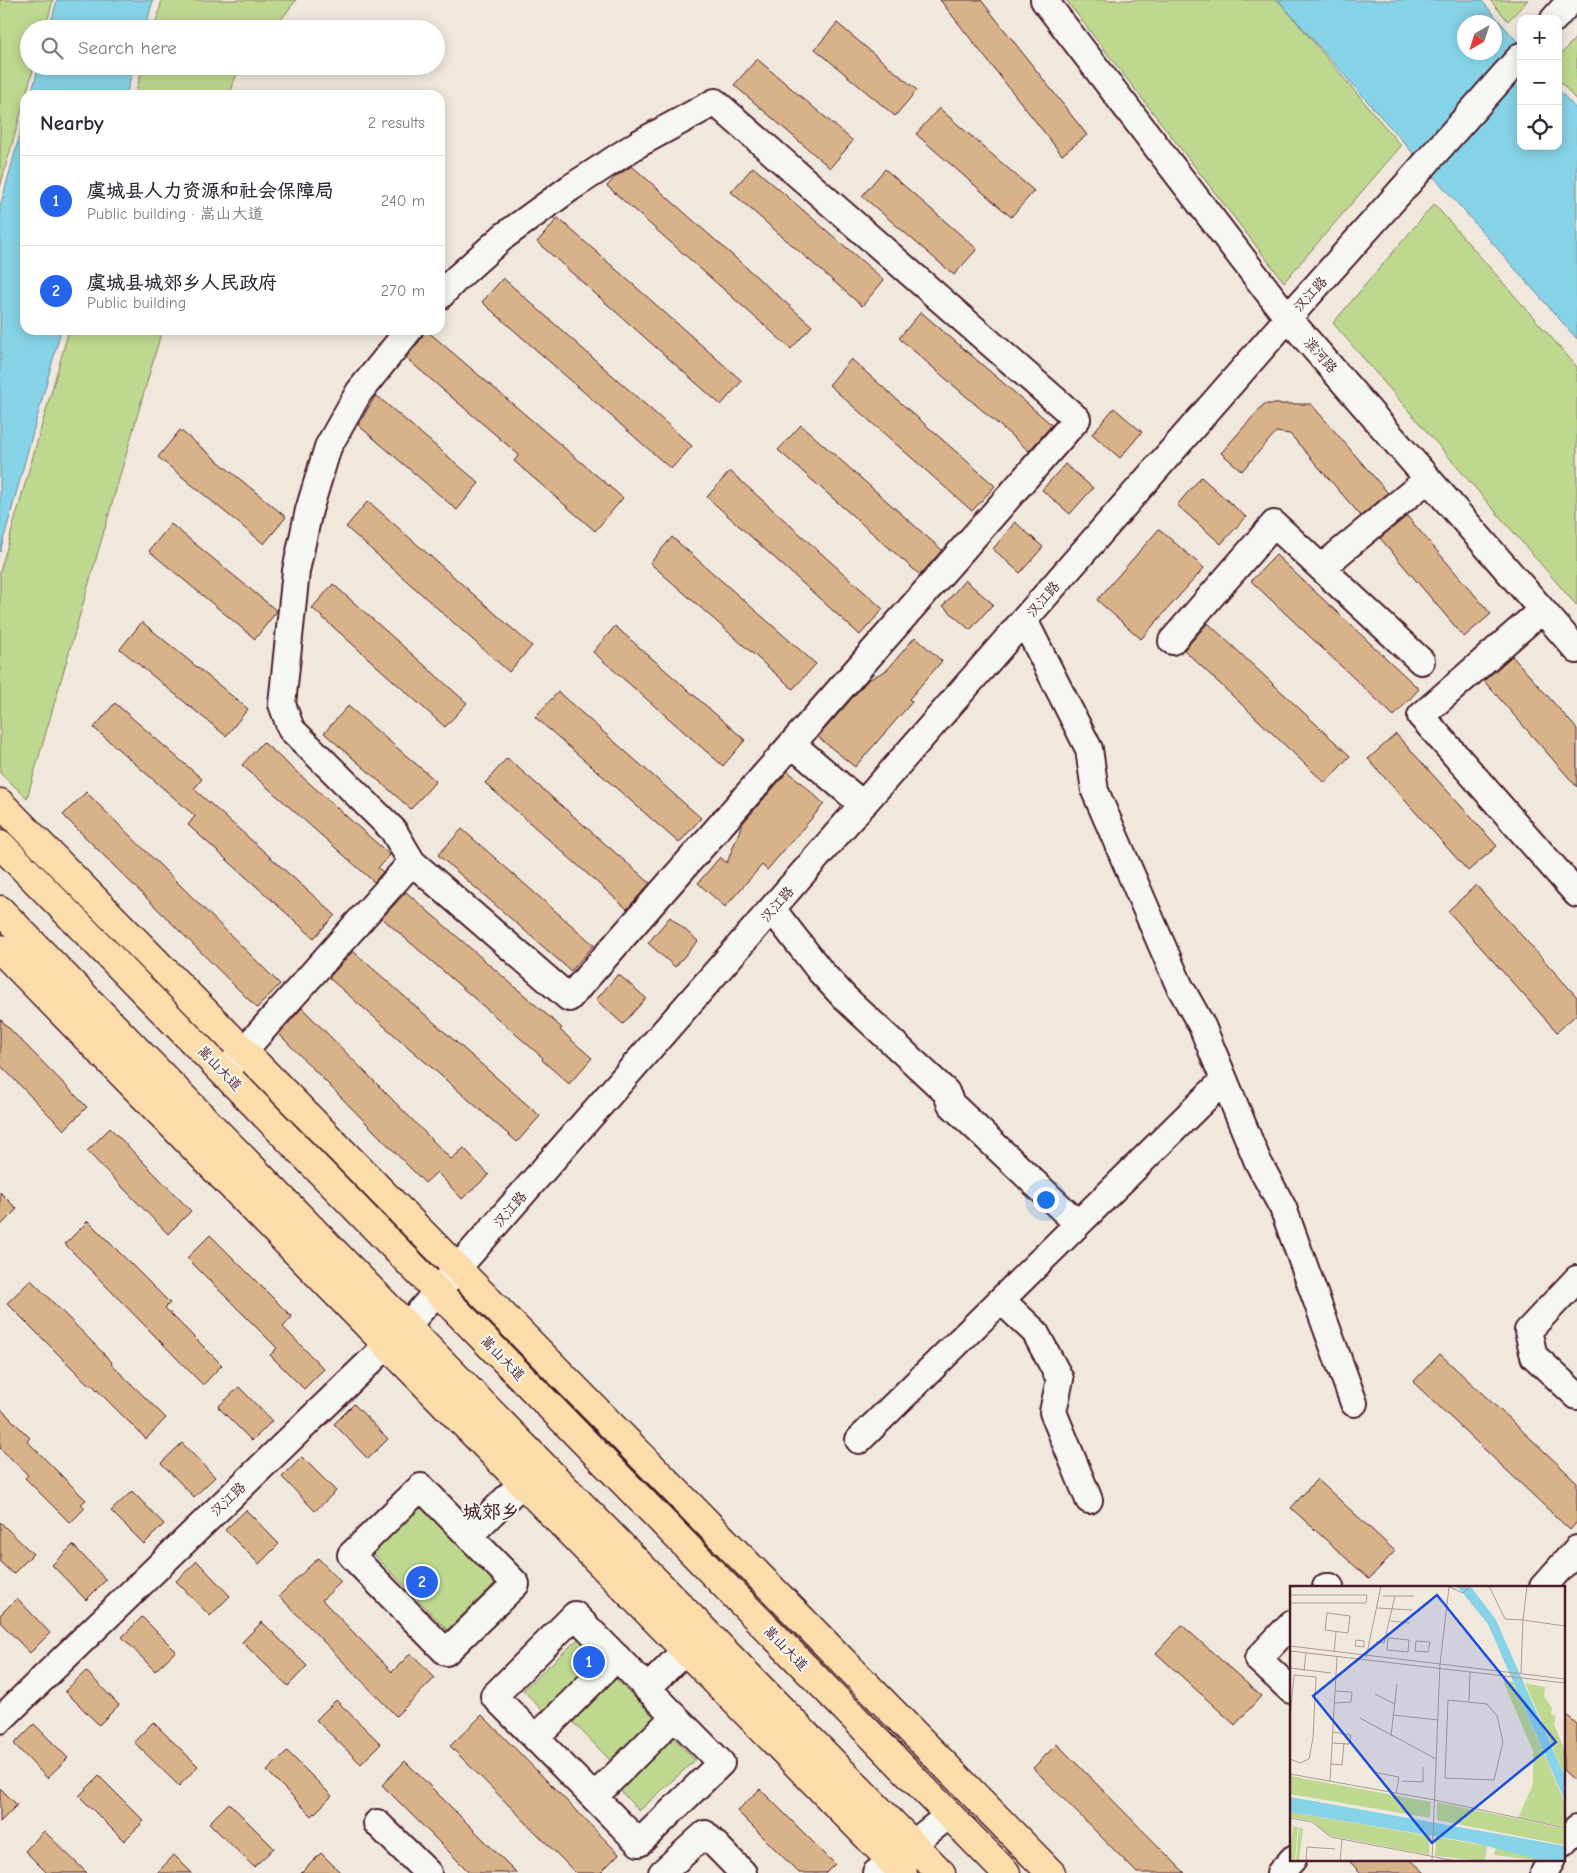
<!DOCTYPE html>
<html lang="en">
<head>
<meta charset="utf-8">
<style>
  :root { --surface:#fff; --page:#f2f2f3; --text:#2b2b33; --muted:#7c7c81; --line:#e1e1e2; --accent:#2563eb }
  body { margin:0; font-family:"Comic Neue","LXGW WenKai TC",sans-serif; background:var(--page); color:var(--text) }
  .controls { position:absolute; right:15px; top:15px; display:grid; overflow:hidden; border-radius:10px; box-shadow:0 2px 12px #0003 }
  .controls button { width:45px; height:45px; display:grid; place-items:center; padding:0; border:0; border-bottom:1px solid var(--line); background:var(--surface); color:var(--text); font:25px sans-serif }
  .compass { position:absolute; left:1457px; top:15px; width:45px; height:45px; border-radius:50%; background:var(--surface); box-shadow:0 2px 12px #0003; rotate:219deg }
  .you { position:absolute; left:1045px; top:1199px; width:18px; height:18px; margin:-12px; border:4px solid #fff; border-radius:50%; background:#1a73e8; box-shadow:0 0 0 8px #1a73e833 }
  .badge { display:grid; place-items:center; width:32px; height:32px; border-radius:50%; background:var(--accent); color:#fff; font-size:16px; font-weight:700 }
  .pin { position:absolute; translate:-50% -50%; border:2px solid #fff; box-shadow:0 1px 5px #0006 }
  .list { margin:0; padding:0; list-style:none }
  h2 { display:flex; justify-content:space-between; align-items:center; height:65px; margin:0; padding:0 20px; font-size:21px }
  h2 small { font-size:16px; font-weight:400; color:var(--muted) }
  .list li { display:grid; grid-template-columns:32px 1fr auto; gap:15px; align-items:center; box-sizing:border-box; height:90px; padding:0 20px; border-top:1px solid var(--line) }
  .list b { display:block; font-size:19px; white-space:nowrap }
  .list p { margin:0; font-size:16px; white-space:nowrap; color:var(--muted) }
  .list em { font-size:16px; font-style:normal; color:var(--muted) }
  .icon { flex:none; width:28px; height:28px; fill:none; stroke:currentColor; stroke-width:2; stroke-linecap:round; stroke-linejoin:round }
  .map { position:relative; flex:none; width:1577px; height:1873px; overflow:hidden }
  .search { position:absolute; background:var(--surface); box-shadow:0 2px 12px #0003; left:20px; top:20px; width:425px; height:55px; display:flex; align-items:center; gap:12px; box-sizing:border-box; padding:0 18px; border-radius:28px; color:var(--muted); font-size:19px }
  .panel { position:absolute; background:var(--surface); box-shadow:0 2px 12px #0003; left:20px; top:90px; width:425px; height:245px; border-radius:15px }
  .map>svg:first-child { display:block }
  .green { fill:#bed88f; stroke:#847c5d }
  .water { fill:#86d2e6; stroke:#6e8a9b; fill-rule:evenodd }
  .building { fill:#d8b289; stroke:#4a1f2b }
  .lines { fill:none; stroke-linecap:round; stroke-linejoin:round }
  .minor-casing { stroke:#4a1f2b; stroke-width:30 }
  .major-casing { stroke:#4a1f2b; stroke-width:31 }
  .minor { stroke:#f6f6f2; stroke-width:26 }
  .major { stroke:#faddab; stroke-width:28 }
  .labels { text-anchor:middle; stroke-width:4; stroke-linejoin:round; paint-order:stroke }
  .street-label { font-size:14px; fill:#4a1f2b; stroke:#f6f6f2 }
  .district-label { font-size:19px; font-weight:bold; fill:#4a1f2b; stroke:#f6f6f2 }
  .inset-road { fill:none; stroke:#ae9896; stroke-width:1 }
  .view { fill:#1d4ed8; fill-opacity:0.15; stroke:#1d4ed8; stroke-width:2.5 }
  .inset-edge { fill:none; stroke:#4a1f2b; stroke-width:2.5 }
</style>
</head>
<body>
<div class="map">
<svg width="1577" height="1873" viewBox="0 0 1577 1873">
  <rect width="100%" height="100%" fill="#f0e8dd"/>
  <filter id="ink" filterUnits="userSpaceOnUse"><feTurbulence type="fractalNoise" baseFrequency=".02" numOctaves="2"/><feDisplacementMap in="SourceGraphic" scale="10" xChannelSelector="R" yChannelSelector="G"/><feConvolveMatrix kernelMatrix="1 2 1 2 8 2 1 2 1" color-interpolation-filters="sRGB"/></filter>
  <g filter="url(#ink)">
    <path class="green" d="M0,0H53L45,29H29V66H34L0,187Z
      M162,0H296L274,29H154Z
      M1066,0H1278L1401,146L1284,282Z
      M1490,0H1528L1508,21Z
      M1577,36V101L1558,79V58Z
      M143,66H244L235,78L230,95H135Z
      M1434,204L1577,367V606L1333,323Z
      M69,330H162L27,798L0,773V572Z
      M422,1504L497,1581L447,1630L372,1552Z
      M579,1638L600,1662L545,1713L523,1690Z
      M616,1679L655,1718L611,1761L573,1722Z
      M673,1737L695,1760L639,1811L618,1788Z"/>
    <path class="water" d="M57,0H153L145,29H49Z
      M1278,0H1481L1521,46V146H1558V89L1577,110V339ZM1464,22H1494V52H1464Z
      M39,66H134L126,95H31Z
      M25,116V330H61L0,552V207Z"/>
    <path class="building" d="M940,0H981L1087,135L1062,155Z
      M837,23L917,90L895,116L815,49Z
      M757,59L853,141L830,168L734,85Z
      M939,108L1034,191L1011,217L916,134Z
      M632,166L812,326L791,349L607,186L615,177Z
      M753,167L884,280L862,306L731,192Z
      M885,169L977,249L954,275L862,196Z
      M558,218L742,381L721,405L537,242Z
      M503,278L692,446L671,469L482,302Z
      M921,312L1052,425L1029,451L899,338Z
      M424,330H426L623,498L595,531L514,461L519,455L406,358L421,339Z
      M851,359L995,486L972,511L829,385Z
      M376,395L479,483L457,510L358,425Z
      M1264,404H1311L1388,493L1361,516L1290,434L1276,432L1242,471L1221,453Z
      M1114,408L1142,432L1120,458L1092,434Z
      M801,425L942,550L920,575L778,450Z
      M180,430L286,517L264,544L158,457Z
      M1065,464L1093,488L1070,514L1042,490Z
      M730,471L883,609L860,635L707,497Z
      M1201,477L1246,517L1221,544L1177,505Z
      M368,501L532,646L509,672L346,527Z
      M1407,516L1491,614L1464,637L1380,538Z
      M1015,522L1043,547L1020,573L993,549Z
      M171,524L277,611L255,639L149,551Z
      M1159,529L1204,568L1141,639L1097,600Z
      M672,537L816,664L793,689L650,563Z
      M1276,555L1419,689L1394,716L1251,581Z
      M965,580L993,604L970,630L943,606Z
      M333,584L467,703L445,727L312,608Z
      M142,622L248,709L226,736L120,649Z
      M1208,623L1350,756L1325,783L1184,650Z
      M615,626L745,740L723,766L593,652Z
      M915,637L942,661L909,699L912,702L855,767L818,737L868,680L887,670Z
      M1512,656L1577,729V787L1484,681Z
      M558,692L701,818L679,843L535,717Z
      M115,703L202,779L194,789L335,915L314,938L188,825L195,816L94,728Z
      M348,706L436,781L411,809L324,733Z
      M1396,734L1497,846L1468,871L1368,759Z
      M263,742L390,855L378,868L383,872L374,882L242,765Z
      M507,758L650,883L627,909L485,783Z
      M788,771L824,804L767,870L762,865L725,907L698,883L720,857L727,863L742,824Z
      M86,792L280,984L257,1008L63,815Z
      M462,829L594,945L571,971L438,855Z
      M1476,885L1577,997V1014L1557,1032L1448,911Z
      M406,892L562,1028L560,1030L592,1058L569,1084L542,1060L543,1058L382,918Z
      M670,917L698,941L675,967L648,943Z
      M353,951L540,1116L517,1142L329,978Z
      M618,974L646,998L623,1024L596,1000Z
      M302,1008L451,1159L464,1148L489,1175L462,1199L437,1172L425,1183L279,1034Z
      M0,1019L87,1107L64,1130L0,1065Z
      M110,1128L191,1211L168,1234L87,1151Z
      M0,1192L17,1209L0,1226Z
      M88,1221L170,1303L165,1308L222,1365L203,1385L65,1244Z
      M210,1235L292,1317L283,1327L324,1369L304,1389L270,1355L277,1348L187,1258Z
      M31,1280L112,1362L111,1364L166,1418L146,1439L91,1384L89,1385L7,1303Z
      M1440,1354L1577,1482V1522L1570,1530L1413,1382Z
      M239,1387L272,1421L252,1441L218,1407Z
      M354,1404L388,1439L368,1459L334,1424Z
      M0,1408L30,1438L27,1441L86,1500L81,1504L85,1508L70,1523L25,1478L28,1475L0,1448Z
      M182,1443L215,1477L194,1497L161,1463Z
      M302,1457L336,1491L315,1511L282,1477Z
      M1317,1479L1395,1551L1369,1579L1291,1508Z
      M132,1491L164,1524L144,1544L111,1511Z
      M246,1510L279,1544L259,1564L225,1530Z
      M0,1522L33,1554L13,1574L0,1562Z
      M73,1545L106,1580L86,1600L52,1565Z
      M318,1558L341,1582L322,1600L392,1672L411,1653L435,1678L396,1716L279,1596Z
      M197,1561L230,1596L210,1616L176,1581Z
      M17,1598L50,1633L30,1653L0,1622V1615Z
      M142,1617L176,1651L155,1671L122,1637Z
      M262,1622L307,1666L288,1686L242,1642Z
      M1182,1625L1261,1696L1235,1725L1156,1653Z
      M86,1671L119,1705L99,1725L65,1691Z
      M336,1700L381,1744L361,1764L316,1720Z
      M1563,1712L1577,1724V1783L1563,1770Z
      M482,1715L619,1854L600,1873H576L450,1746Z
      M153,1722L198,1766L179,1786L134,1742Z
      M34,1724L68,1758L47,1778L14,1744Z
      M1057,1744L1185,1873H1137L1033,1768Z
      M287,1751L332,1796L312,1816L267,1771Z
      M405,1761L517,1873H470L382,1785Z
      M99,1776L144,1821L124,1841L79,1796Z
      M0,1788L17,1805L0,1822Z
      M760,1789L835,1864L826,1873H799L737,1811Z
      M229,1803L274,1848L254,1867L209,1823Z
      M44,1831L87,1873H47L25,1851Z
      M321,1853L341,1873H301Z
      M174,1855L192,1873H157Z
      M1347,1859H1410L1425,1873H1361Z"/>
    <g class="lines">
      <defs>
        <path id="minor" d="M1044,0L1288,318L1577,650
          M1554,19L1571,0
          M409,330L359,392L328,447L309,510L296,571L282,704L291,729L393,830L412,862L569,998L1077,419L715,102L638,144L570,188L504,236L456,279L440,296
          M1321,568L1428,479
          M1542,610L1421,716L1577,894
          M1024,620L1089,749L1095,791L1179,985L1202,1026L1258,1162L1283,1208L1354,1403
          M1172,641L1274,524L1421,661
          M792,744L863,805
          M772,909L821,972L845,998L946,1092L951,1104L1078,1224
          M224,1073L412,862
          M1577,1279L1528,1331L1534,1356L1577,1396
          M1001,1300L1035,1332L1060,1379L1053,1412L1089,1500
          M859,1440L1224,1080
          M421,1487L516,1584L446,1652L351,1555Z
          M469,1536L537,1468
          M1326,1587H1330
          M1543,1587L1577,1549
          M575,1615L721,1763L639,1843L494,1696Z
          M1291,1624L1258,1659L1291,1690
          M647,1689L701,1634
          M0,1720L407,1326L1288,318L1521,56
          M536,1738L617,1657
          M594,1797L675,1716
          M377,1823L428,1873
          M1563,1843L1577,1828
          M662,1873L705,1834L743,1873
          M876,1873L949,1815
          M1280,1873L1293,1859
          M1544,1873L1552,1859"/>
        <path id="major" d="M0,803L1051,1873
          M0,844L1006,1873
          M0,910L941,1873
          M0,949L903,1873"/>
      </defs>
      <use href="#minor" class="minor-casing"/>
      <use href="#major" class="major-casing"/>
      <use href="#minor" class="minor"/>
      <use href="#major" class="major"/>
    </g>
  </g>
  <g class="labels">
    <g class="street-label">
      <text transform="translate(1310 294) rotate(-48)" y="5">汉江路</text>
      <text transform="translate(1321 355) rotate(49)" y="5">滨河路</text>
      <text transform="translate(1043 599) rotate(-49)" y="5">汉江路</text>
      <text transform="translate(777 904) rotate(-49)" y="5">汉江路</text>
      <text transform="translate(220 1068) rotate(46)" y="5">嵩山大道</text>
      <text transform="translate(510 1209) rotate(-49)" y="5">汉江路</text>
      <text transform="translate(503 1358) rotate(46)" y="5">嵩山大道</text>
      <text transform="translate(228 1499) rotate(-44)" y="5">汉江路</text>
      <text transform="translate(786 1648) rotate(46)" y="5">嵩山大道</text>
    </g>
    <g class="district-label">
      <text x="491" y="1518">城郊乡</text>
    </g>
  </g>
  <g transform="translate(1290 1586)">
    <rect width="275" height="275" fill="#f0e8dd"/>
    <path d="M213,95L223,96L275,217V241L228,232L243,198V165ZM235,97L255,101L254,110L262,122L261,128L266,130L264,138L275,165V190ZM0,190L141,216L140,232L0,208ZM147,216L275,243V259L147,234ZM0,226L140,250L139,269L37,249L22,235L0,231ZM3,240L8,241L5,274H0ZM9,241L13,243L9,274H6ZM146,251L197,260L195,275L145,270ZM206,262L241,270L253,275L204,269Z" fill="#bed88f"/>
    <path d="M167,0L182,2L206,34L275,191V215L198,38ZM0,211L275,260V275H254L185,257L0,226Z" fill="#86d2e6"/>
    <path class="inset-road" d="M157,0L173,7L181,0M199,0L215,33L233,34L231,87M237,0L233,34L275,40M0,1L19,0M0,9H77L76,17H0M93,10H124M87,22L122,24M37,27L60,30L58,47L35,44ZM101,35L120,37M98,52L119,54L118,66L97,64ZM66,54L74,55V61L65,60ZM126,55L140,56L138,66L125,65ZM86,56L94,57L105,10M0,60L275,93M0,65L275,97M44,66L46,46M76,72L91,0M0,82L41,87M14,85L16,67M85,108L105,118M158,114L197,118L207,130L213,156L204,194L155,192ZM179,115L180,86M44,117L61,116L62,106L45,105M103,129L148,134M70,132L146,173M0,133L4,89L26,91L23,152L19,173L10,177L0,173M101,150L107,98M42,157L59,158L61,149L43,146M41,178L52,179L54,157M83,186L109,191L106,207M0,188L145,214L275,242M40,195L47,71M112,195L133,196V181M0,232L22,236L41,251L166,275M16,275L17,261L45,263M50,275L52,253M142,275L150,78L159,1"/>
    <path class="view" d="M147,9L266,156L142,257L23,110Z"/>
    <rect width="275" height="275" class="inset-edge"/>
  </g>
</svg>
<div class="controls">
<button>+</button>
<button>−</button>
<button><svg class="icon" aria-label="locate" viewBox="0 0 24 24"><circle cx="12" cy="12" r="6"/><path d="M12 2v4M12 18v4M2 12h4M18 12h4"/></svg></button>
</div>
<svg class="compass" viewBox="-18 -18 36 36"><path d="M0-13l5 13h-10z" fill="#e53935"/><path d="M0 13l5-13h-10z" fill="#7c7c81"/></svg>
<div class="you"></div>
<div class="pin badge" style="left:589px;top:1662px">1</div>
<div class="pin badge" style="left:422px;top:1582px">2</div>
<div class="search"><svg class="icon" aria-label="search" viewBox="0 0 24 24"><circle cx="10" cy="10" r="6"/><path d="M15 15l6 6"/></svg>Search here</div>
<section class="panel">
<h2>Nearby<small>2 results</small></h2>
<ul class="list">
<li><span class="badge">1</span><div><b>虞城县人力资源和社会保障局</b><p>Public building · 嵩山大道</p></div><em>240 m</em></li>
<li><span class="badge">2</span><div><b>虞城县城郊乡人民政府</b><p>Public building</p></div><em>270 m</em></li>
</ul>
</section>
</div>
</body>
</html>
